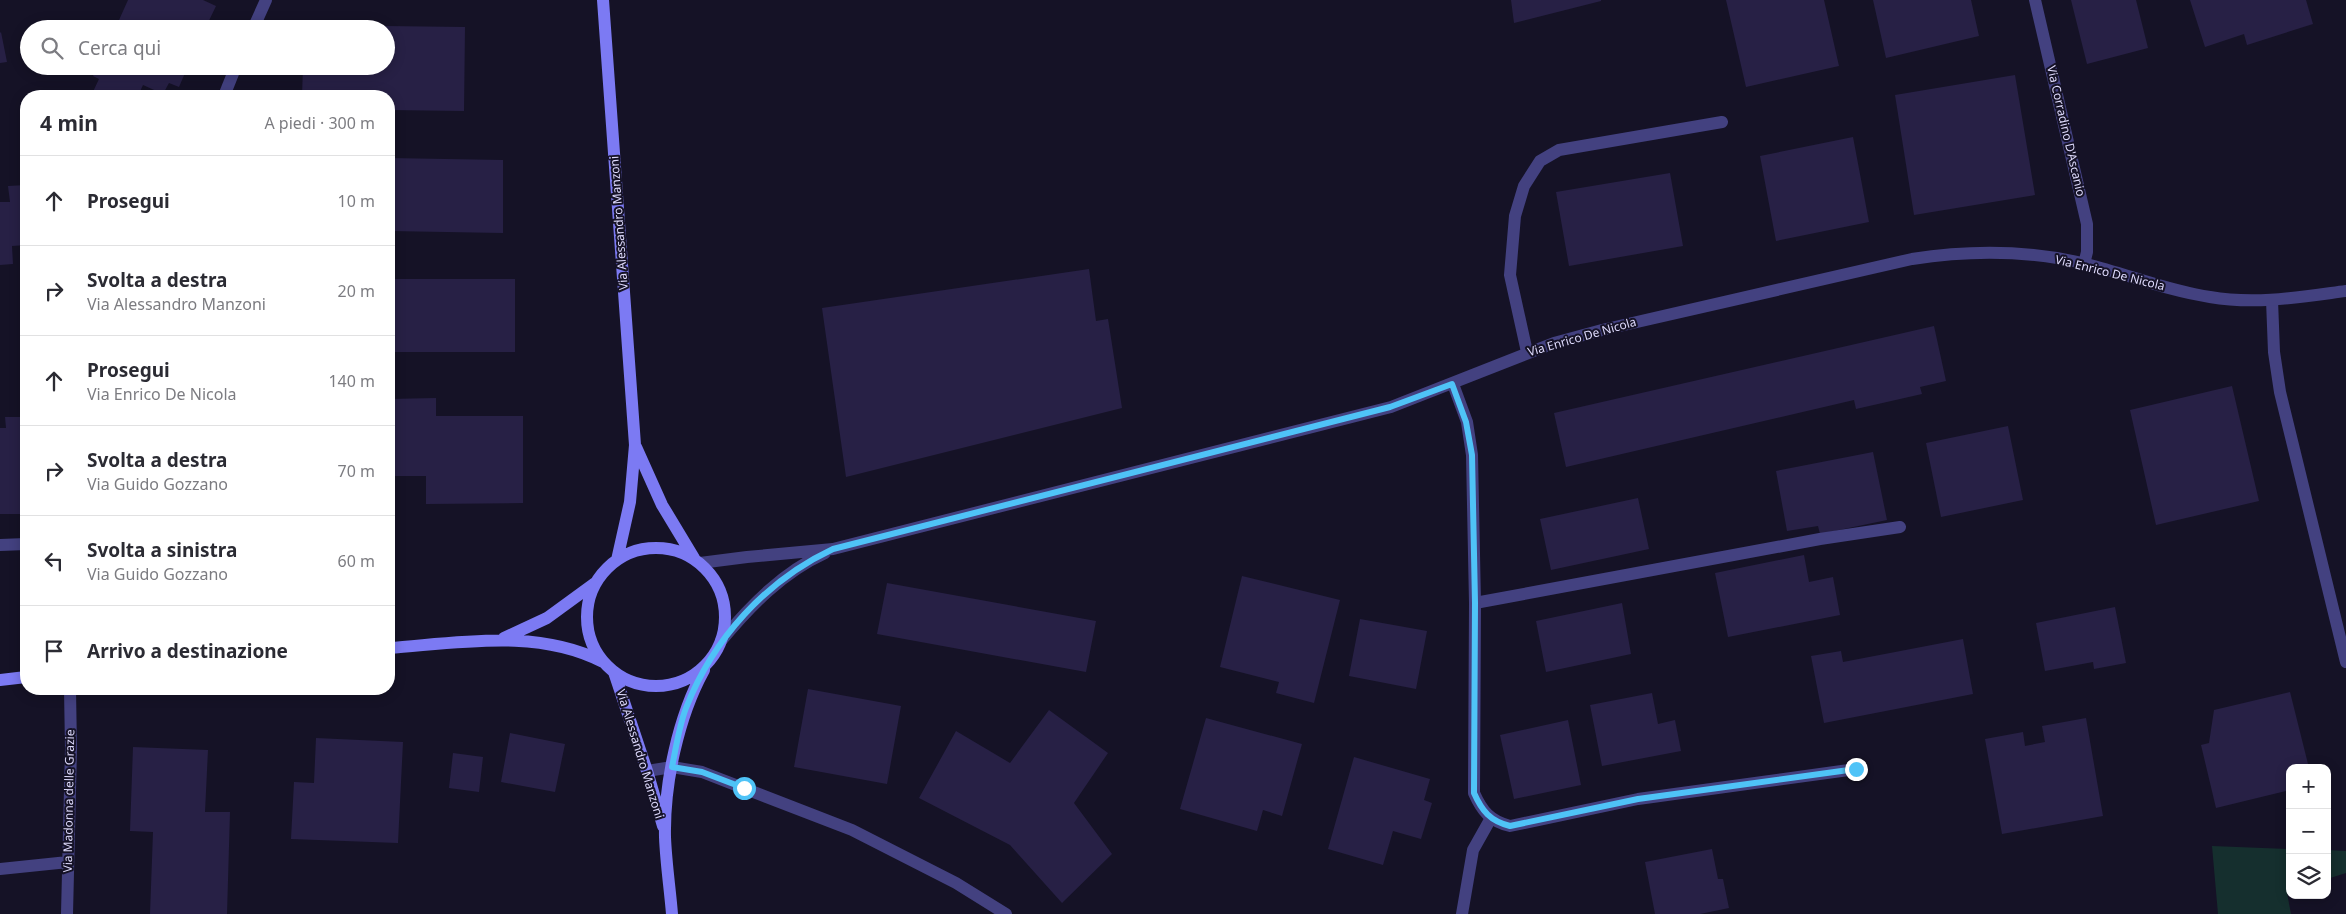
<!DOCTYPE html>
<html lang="it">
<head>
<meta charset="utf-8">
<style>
  :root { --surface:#fff; --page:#f7f7f7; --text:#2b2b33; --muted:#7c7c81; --line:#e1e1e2 }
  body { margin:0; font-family:"Noto Sans",sans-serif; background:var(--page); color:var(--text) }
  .controls { position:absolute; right:15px; bottom:15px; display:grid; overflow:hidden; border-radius:10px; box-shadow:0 2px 12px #0003 }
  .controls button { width:45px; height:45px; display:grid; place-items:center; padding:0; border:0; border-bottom:1px solid var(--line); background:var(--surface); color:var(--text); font:25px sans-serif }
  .stop { position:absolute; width:15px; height:15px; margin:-11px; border:4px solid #4fc3f7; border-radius:50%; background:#fff }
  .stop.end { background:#4fc3f7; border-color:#fff; box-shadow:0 1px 5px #0008 }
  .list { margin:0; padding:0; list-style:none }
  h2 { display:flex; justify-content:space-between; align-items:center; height:65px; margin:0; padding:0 20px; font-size:21px }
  h2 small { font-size:16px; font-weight:400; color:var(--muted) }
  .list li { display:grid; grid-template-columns:32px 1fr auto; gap:15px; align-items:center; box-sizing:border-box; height:90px; padding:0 20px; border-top:1px solid var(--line) }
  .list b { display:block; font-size:19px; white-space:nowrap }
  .list p { margin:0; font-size:16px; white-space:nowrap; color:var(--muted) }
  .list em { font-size:16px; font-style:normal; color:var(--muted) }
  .icon { flex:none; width:28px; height:28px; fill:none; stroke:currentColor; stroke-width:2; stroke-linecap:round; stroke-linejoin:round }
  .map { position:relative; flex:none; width:2346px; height:914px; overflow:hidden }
  .search { position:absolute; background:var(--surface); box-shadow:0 2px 12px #0003; left:20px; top:20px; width:375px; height:55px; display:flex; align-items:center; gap:12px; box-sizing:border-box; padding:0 18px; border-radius:28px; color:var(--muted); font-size:19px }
  .panel { position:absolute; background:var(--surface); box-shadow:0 2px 12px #0003; left:20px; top:90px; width:375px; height:605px; border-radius:20px }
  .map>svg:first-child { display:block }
  .green { fill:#152f2e }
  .building { fill:#272045 }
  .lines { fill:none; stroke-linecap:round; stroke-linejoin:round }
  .lane { stroke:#434180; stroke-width:12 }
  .street { stroke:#434180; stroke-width:12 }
  .secondary { stroke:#7c7af3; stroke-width:12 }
  .route { stroke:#4fc3f7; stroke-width:6 }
  .labels { text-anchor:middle; stroke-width:4; stroke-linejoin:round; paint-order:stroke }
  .street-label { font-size:12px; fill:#dedafc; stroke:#151226 }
</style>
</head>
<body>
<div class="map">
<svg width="2346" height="914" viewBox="0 0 2346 914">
  <rect width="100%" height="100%" fill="#151226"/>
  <path class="green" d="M2212,846L2290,849V891L2287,893L2291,914H2218Z
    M2327,850L2346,851V873L2327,879Z"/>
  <path class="building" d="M128,0H203L216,6L205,29H115Z
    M1511,0H1601V1L1514,23Z
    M1726,0H1824L1839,66L1746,87Z
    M1873,0H1971L1979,36L1886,58Z
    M2071,0H2136L2148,48L2087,64Z
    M2190,0H2306L2313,24L2247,45L2244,34L2205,47Z
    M303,25L465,27L464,111L389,110V96H302L303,66H386V29H303Z
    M1,32L7,62L0,63V33Z
    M98,66H188L179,87L169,83L163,94L143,85L138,96H91L99,79L93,76Z
    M2015,75L2035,195L1914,215L1895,95Z
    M1853,137L1869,222L1776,241L1760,156Z
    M389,158L503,160V233L389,231Z
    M1670,173L1683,246L1569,266L1556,192Z
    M26,185V245L12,246L13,264L0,265V202H10L8,186Z
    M1089,269L1096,321L1108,319L1122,408L846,477L822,308Z
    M389,279H515V352H389Z
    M1934,326L1946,381L1920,387L1922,394L1856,409L1854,400L1566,467L1554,413Z
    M2232,386L2259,501L2156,525L2130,410Z
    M436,398V416H523V503L426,504V476H389V399Z
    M5,417H26V514H0V428H6Z
    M2008,426L2023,500L1941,517L1926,443Z
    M1873,452L1887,520L1820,534L1818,526L1787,531L1776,471Z
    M1638,498L1649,549L1551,570L1540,519Z
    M1804,555L1809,582L1833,577L1840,615L1728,637L1715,573Z
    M1242,576L1340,600L1314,703L1276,693L1279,682L1220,667Z
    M887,583L1096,621L1086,672L877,634Z
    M1622,603L1631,654L1546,672L1536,621Z
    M2115,607L2126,663L2094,669L2093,662L2045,671L2036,623Z
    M1360,619L1427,631L1416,689L1349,676Z
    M1963,639L1973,694L1824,723L1811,656L1841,651L1843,662Z
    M808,689L901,706L887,784L794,767Z
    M2290,692L2309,768H2290V790L2216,808L2201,745L2209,743L2214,710Z
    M1652,693L1658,724L1675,720L1681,751L1602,766L1590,705Z
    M1049,710L1108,753L1074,803L1112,854L1062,903L1010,845L919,798L956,731L1010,763Z
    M1206,718L1302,744L1282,816L1263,810L1257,831L1180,809Z
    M2086,718L2103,816L2002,834L1985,739L2023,732L2025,746L2045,742L2042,726Z
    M1568,720L1581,785L1514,799L1500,735Z
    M510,733L565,744L555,792L501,782Z
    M316,738L403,742L398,843L291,839L294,782L314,783Z
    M133,747L208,750L205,812H230L227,914H150L153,832L130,831Z
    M453,753L483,757L479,792L449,788Z
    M1354,757L1430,779L1424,800L1432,803L1421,839L1393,831L1383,865L1328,849Z
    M1712,849L1718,879H1723L1729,908L1700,914H1655L1645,862Z"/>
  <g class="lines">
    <path class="lane" d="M2272,300L2274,352L2280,392L2346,662
      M1527,352L1510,275L1515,216L1524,186L1540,161L1559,150L1722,122
      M0,545L26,544
      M1475,603L1820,539L1900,527
      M1462,914L1473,850L1491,818"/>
    <path class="street" d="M2035,0L2087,224V252L2084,264
      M253,29L266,0
      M224,96L236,66
      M1453,384L1467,422L1472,455L1475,603L1474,793C1482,811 1490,821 1510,826L1638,799L1856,769
      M700,563L747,557L833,549L1391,407L1554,343L1602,330L1912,259C1969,250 2029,250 2086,264C2127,274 2168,291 2210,297C2256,305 2301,297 2346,291
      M721,641C750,606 783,572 825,553
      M647,771L672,767L702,772L852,830L956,883L1006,914
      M0,869L68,862
      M67,914L71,749L70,689"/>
    <path class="secondary" d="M603,0L635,445L630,502L617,560
      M636,447L662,505L694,558
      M587 617a69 69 0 1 1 138 0a69 69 0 1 1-138 0Z
      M504,638L547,618L595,583
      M389,648C458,643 538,628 603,662
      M614,672L647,771L663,826
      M0,680L26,677
      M672,914C670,889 666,863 665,837C664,784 678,717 704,670"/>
  </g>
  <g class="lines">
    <path class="route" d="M744,788L702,772L672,767C676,748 679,726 686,708C713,639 765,581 833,549L1390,407L1452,384L1466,422L1472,455L1475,603L1474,793C1482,811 1490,821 1510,826L1638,799L1856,769"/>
  </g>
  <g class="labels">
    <g class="street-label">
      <text transform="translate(2066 131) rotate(77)" y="4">Via Corradino D'Ascanio</text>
      <text transform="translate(619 223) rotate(-94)" y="4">Via Alessandro Manzoni</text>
      <text transform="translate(2110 273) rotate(14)" y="4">Via Enrico De Nicola</text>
      <text transform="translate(1582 337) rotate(-16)" y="4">Via Enrico De Nicola</text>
      <text transform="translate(640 754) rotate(73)" y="4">Via Alessandro Manzoni</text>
      <text transform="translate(69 801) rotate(-89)" y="4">Via Madonna delle Grazie</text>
    </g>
  </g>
</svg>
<div class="controls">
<button>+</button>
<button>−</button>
<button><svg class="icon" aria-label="layers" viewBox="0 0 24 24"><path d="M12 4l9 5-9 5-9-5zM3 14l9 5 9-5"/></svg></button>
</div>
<div class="stop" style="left:744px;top:788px"></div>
<div class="stop end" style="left:1856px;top:769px"></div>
<div class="search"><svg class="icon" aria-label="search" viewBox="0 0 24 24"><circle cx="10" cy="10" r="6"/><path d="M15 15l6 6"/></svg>Cerca qui</div>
<section class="panel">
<h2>4 min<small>A piedi · 300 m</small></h2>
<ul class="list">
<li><svg class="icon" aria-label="ahead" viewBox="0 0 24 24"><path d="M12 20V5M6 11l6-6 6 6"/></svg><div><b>Prosegui</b></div><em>10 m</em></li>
<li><svg class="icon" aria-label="right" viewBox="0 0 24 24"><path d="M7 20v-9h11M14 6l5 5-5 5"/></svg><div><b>Svolta a destra</b><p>Via Alessandro Manzoni</p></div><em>20 m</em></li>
<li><svg class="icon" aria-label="ahead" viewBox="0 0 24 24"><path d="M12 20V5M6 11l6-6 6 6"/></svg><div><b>Prosegui</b><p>Via Enrico De Nicola</p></div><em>140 m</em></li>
<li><svg class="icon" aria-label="right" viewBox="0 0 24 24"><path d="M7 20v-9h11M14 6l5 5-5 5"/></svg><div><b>Svolta a destra</b><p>Via Guido Gozzano</p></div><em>70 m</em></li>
<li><svg class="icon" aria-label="left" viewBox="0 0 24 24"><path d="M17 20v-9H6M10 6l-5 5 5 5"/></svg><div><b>Svolta a sinistra</b><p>Via Guido Gozzano</p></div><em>60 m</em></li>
<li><svg class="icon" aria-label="arrive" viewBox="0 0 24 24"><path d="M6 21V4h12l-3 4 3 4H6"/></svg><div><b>Arrivo a destinazione</b></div></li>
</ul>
</section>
</div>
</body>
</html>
